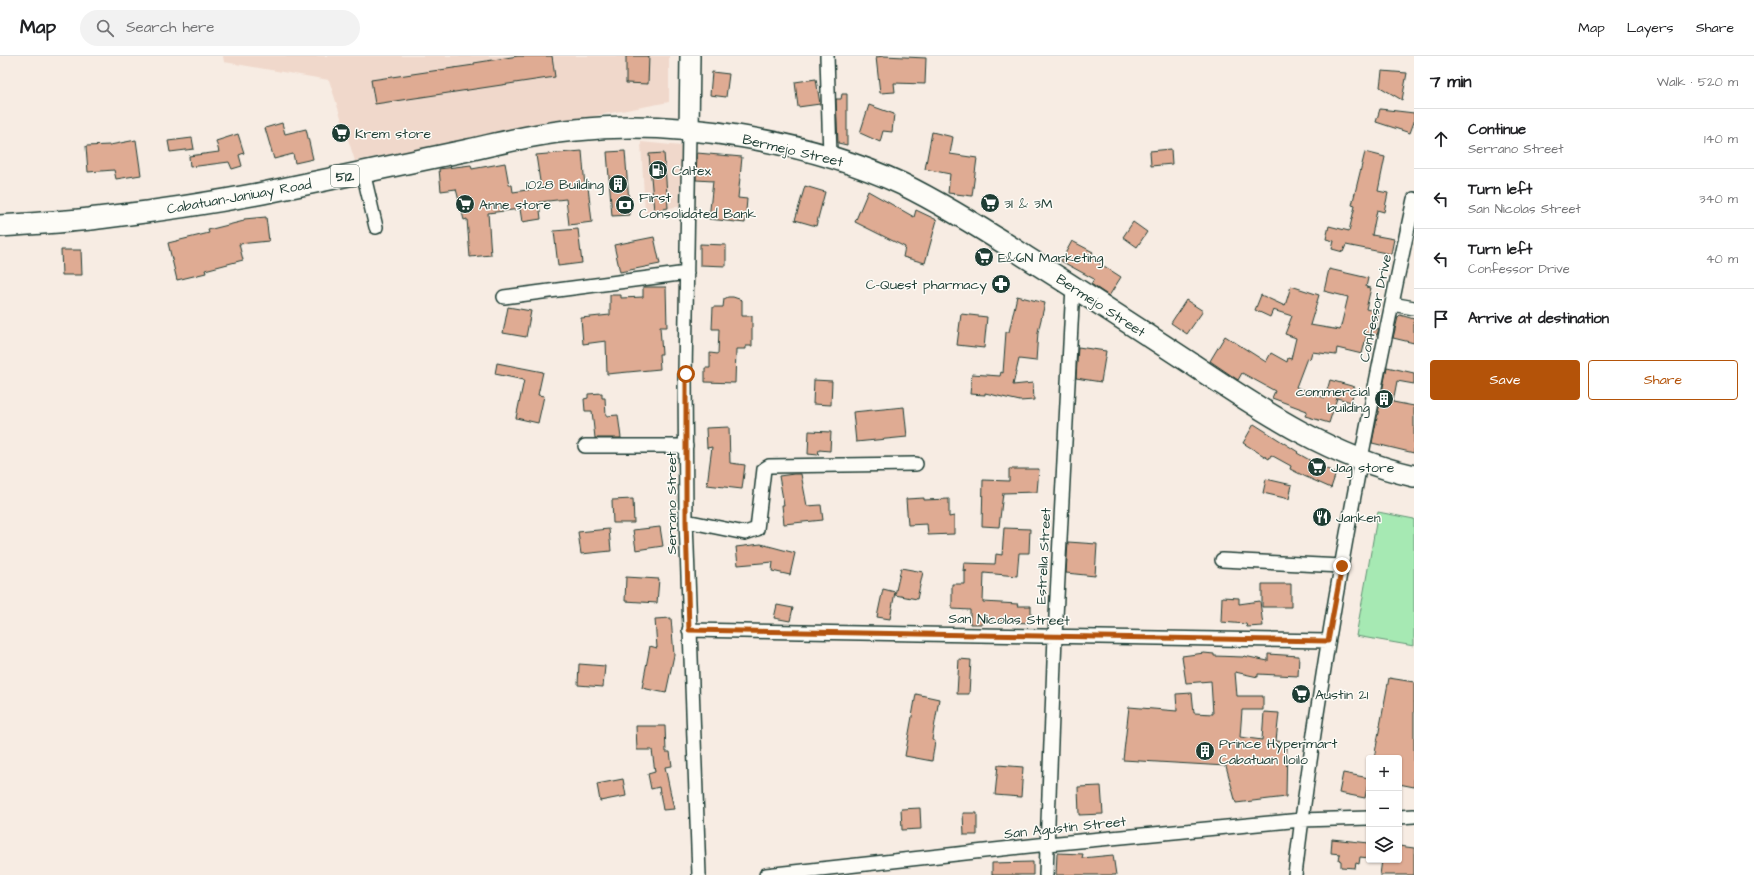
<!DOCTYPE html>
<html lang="en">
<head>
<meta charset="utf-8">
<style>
  :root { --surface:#fff; --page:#f2f2f2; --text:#202124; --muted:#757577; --line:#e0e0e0; --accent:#b45309 }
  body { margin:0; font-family:"Architects Daughter",sans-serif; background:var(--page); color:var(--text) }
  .controls { position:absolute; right:12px; bottom:12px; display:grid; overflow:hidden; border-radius:4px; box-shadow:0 1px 3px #0004 }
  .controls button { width:36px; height:36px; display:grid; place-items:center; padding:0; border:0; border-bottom:1px solid var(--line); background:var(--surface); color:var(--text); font:20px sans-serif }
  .stop { position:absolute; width:12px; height:12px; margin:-9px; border:3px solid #b45309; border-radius:50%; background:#fff }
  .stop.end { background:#b45309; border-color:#fff; box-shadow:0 1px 4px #0008 }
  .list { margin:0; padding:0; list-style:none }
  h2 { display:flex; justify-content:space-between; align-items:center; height:52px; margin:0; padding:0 16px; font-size:17px }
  h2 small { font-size:13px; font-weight:400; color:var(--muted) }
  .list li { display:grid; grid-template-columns:26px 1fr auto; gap:12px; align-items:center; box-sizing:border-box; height:60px; padding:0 16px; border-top:1px solid var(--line) }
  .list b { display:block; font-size:15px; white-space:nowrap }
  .list p { margin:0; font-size:13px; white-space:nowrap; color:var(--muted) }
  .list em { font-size:13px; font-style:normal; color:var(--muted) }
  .actions { display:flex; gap:8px; padding:12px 16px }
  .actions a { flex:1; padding:9px 0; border:1px solid var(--accent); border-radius:4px; text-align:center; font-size:14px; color:var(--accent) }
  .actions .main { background:var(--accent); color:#fff }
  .icon { flex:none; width:22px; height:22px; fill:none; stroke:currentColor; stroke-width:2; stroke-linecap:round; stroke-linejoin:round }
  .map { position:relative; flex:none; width:1414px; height:819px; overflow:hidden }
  header { display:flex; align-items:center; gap:24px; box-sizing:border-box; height:56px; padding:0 20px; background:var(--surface); border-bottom:1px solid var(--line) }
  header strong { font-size:19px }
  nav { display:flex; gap:22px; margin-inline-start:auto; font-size:14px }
  .search { width:280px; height:36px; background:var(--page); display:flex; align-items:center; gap:10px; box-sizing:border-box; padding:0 14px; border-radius:22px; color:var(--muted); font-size:15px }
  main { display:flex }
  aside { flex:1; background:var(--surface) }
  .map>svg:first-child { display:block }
  .built { fill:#f0d8cb }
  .green { fill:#a6e9b3; stroke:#629374 }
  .building { fill:#dfab93; stroke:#1f3d34 }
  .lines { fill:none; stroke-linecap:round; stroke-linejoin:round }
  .street-casing { stroke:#1f3d34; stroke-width:16 }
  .secondary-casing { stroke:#1f3d34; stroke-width:22 }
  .primary-casing { stroke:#1f3d34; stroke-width:24 }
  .street { stroke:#fdfcf7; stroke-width:13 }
  .secondary { stroke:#fdfcf7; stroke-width:19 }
  .primary { stroke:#fdfcf7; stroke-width:21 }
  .route { stroke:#b45309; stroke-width:5 }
  .labels { text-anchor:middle; stroke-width:3; stroke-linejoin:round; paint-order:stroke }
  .shield { fill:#fdfcf7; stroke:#62766e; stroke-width:1 }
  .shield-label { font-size:13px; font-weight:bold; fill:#1f3d34 }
  .poi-label { font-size:14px; fill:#1f3d34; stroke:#fdfcf7; text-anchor:start }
  .street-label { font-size:14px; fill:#1f3d34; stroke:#fdfcf7 }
</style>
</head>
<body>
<header>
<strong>Map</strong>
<div class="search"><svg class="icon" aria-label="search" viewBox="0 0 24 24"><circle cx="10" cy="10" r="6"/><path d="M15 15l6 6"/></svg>Search here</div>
<nav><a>Map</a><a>Layers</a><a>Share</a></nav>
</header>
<main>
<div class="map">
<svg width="1414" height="819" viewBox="0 0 1414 819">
  <rect width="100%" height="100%" fill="#f7ece3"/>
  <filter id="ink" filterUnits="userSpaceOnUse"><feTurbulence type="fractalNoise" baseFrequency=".025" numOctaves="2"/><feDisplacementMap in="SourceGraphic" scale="8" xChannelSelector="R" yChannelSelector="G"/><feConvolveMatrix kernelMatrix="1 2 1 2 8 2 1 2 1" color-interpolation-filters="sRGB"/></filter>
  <g filter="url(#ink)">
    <path class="built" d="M223,0H669V46L355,105L329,24L224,6Z
      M641,86L681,90L680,150L645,157Z"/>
    <path class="green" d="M1378,456L1414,463V590L1356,580Z"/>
    <path class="building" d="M518,0H552L555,21L375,48L371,24L474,9V7Z
      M626,0H649L648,28L626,27Z
      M884,0L926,2L925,28L894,27L895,36L880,37L876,1Z
      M1382,15L1407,17L1402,44L1380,31Z
      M712,16L729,18L726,41L710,39Z
      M816,23L820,48L798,51L795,26Z
      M842,38H847V89L838,87L836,43H841Z
      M869,49L894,58L892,76L883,75L880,86L860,77Z
      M1380,53L1414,57V66L1410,77L1376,66Z
      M282,67L285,78L306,73L313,103L295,107L293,98L274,103L265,72Z
      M932,76L953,81L950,98L977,102L972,140L948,137L950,118L925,113Z
      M238,78L244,97L239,99L242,110L232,113L229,106L190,111L189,100L219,96L216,85Z
      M192,82L194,93L170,96L168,85Z
      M136,84L141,119L116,123L114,114L88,116L86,90L110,89Z
      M1171,93L1172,108L1151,110L1150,95Z
      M582,95L585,131H588L592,166L569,169L566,143L539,146L541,163L522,166L520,153L488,157L491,199L470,201L467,163L464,164L456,133L441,135L439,113L471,109L472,113L505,107L509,129H512L513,136L541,132L536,99Z
      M625,95L630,159L612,160L607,96Z
      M1365,96L1385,101L1378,135L1388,137L1384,156L1377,154L1372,179L1394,183L1391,198L1346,189L1343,196L1332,193L1334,185L1326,183L1329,170L1349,175L1355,150L1352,149Z
      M664,97L668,152L654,155L649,98Z
      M697,97L742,101L738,142L747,143L745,167L709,163L713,125L696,124Z
      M805,130L825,136L816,170L795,164Z
      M868,135L914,161L916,154L937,164L925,207L903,201L905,191L855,166Z
      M266,161L269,185L239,188L243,204L205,214L206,217L177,224L168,187L209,177L208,174L244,165V163Z
      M1133,166L1147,176L1137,191L1123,181Z
      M578,173L582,207L558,210L554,175Z
      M654,181L660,208L620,216L614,189Z
      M1072,185L1093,196L1090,201L1121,221L1109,240L1091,228L1094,223L1061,205Z
      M700,188L726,189V210L700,209Z
      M61,194H81L82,219H62Z
      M1329,213L1368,222L1366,231L1371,232L1366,253L1379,256L1375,274L1379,272L1377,279L1367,277L1362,298L1337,292L1336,299L1312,296L1310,303L1307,302L1296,331L1325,342L1330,324L1355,331L1351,346L1337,342L1329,367L1305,360L1307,355L1272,342L1275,335L1242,317L1238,324L1210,305L1225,280L1266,306L1271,297L1287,306L1288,302L1291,303L1296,282L1285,278L1292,260L1273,254L1270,261L1255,254L1261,239L1285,250L1291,230L1319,239L1310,269L1340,274L1348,241L1324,235Z
      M643,231H666L667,271H660L662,298H659L660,313L607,318L606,285L583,288L581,262L610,259V239H621V242L643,241Z
      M1017,240L1045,247L1038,276L1036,305L1019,303L1013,329L1033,327L1034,344L1020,345L985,337V339L970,338L972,318L1000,320L1001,316L1003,317L1006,276H1009Z
      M728,241H733L742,244V260H752V290H746V293H736L735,327L705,326V312H710V297L718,298L719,273H712L713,251H723L724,243Z
      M1186,244L1203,255L1187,278L1171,267Z
      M508,251L531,255L526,281L503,277Z
      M961,258L987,261L984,292L957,289Z
      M1400,259L1414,263V287L1393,282L1398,261Z
      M1078,291L1106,295L1101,326L1076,322Z
      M497,307L543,316L538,339L544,340L538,367L516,362L524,324L495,318Z
      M1387,311L1414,317V328L1397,325L1393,346L1414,350V397L1372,387Z
      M814,324L832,325L831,349L813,348Z
      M602,337V342H605L606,360L618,359L621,382H595L592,355H585L584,343L588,342V338Z
      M904,351L907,381L856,386L853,356Z
      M1254,368L1298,396L1297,397L1315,407V408L1336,417L1331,432L1304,420L1290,413L1291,410L1271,399L1269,403L1243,387Z
      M729,371L730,407L745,409L742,433L707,429L712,391L707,392L706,372Z
      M809,375L831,376L830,395L819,394L818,399L808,398Z
      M1009,413H1039L1037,436L1003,437L999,471L982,470L983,424L1009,425Z
      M794,418H801L807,450L821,449L823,464L784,468L782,449H784L779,420Z
      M1266,423L1292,429L1289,443L1263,437Z
      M924,442V444L949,443V461L954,460V478L928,479L927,468L908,469L906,443Z
      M633,443L634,467H613L612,444Z
      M660,471L663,490L636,494L633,474Z
      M1004,472L1030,473L1029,497H1019L1017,520L984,517L983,546L1018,548L1017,550H1031V567L983,565V568H970V554L952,553V528H965V515H967H963L964,507L995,508L996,498L1002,499Z
      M609,473L611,495L581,498L578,476Z
      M1068,486L1097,488L1095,520L1066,517Z
      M761,488L795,497L790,519L772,515L773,506L738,509L736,491Z
      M901,512L923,516L917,543L895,539Z
      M626,521L659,523L657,547L625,545Z
      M1262,528H1291V551H1262Z
      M883,533L895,536L890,563L877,561Z
      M1222,541L1239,542V548L1260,545L1263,570L1247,571L1246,568L1221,566Z
      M777,549L793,552L790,565L774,562Z
      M671,562L674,599L666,637L642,632L650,590L657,592L655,563Z
      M1204,597L1214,598V600L1243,601L1244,600L1268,605V598L1299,600L1298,620L1258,618V621L1235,616L1237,640H1263V654H1242L1240,681L1262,684L1264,656L1279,657L1276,685L1287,686L1286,741L1236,747L1226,710L1123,704L1129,651L1177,655L1176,638L1192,637L1194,657L1213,658L1211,625L1186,627L1182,600Z
      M959,603L971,604L969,638H957Z
      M579,608L605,610L603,631L578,629Z
      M1389,622L1414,626V731L1399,728V702H1374Z
      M916,638L939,643L932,684L935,685L932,705L905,700Z
      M636,670H665L666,696H670L672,710L665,711L674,753L663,754L659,731L651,733L648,718L655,716L652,694H637Z
      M998,709L1023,711L1021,741L995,739Z
      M1343,717L1369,722L1365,742L1339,737Z
      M623,723L626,740L600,745L597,728Z
      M1101,730L1103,758L1079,759L1078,731Z
      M920,752L921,773L902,774L901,753Z
      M963,757H977V779H964Z
      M1332,783L1369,787V802L1360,801L1359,808L1356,807L1355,812L1341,811V805L1339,804L1340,798L1331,797Z
      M1399,790L1414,792V819H1380L1382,804H1399Z
      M1057,797L1083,798L1082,802L1113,799L1116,819H1056Z
      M1033,806V819H992V807Z"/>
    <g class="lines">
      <defs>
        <path id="street" d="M827,0L830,100
          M689,75L685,318L686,465L699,819
          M363,116L376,171
          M504,241L687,217
          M1392,248L1414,252
          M585,390H686
          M686,465L745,477L757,473L764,413L769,410L916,408
          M1222,504L1342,510
          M689,574L1328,585
          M1399,761L1414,760
          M766,819L1048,788L1301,764L1369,762
          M1046,819L1055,580L1073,230
          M1295,819C1322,592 1366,367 1414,143"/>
        <path id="secondary" d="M689,75L690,0"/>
        <path id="primary" d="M0,170C35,167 71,166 106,161C158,155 211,147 263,137C330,123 397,109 464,95C501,87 538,77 576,74C678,63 809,85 902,128C945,149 986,175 1026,201C1082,236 1137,272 1192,308C1261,354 1332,402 1414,420"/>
      </defs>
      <use href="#street" class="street-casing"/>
      <use href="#secondary" class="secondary-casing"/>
      <use href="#primary" class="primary-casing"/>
      <use href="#street" class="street"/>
      <use href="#secondary" class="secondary"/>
      <use href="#primary" class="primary"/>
    </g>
  </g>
  <g class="lines" filter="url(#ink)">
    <path class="route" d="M686,318V465L689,574L1328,585L1342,510"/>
  </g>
  <defs>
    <symbol id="supermarket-disc" viewBox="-11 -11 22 22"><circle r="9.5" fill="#1f3d34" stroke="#fdfcf7"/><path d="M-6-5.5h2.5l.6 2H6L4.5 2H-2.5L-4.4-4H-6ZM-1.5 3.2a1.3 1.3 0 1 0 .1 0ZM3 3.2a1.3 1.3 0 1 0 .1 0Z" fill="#fff"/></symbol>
    <symbol id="fuel-disc" viewBox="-11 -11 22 22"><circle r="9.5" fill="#1f3d34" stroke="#fdfcf7"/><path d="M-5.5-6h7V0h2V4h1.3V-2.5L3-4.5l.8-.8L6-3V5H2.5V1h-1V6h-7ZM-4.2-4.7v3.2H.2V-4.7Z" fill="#fff"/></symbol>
    <symbol id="building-disc" viewBox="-11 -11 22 22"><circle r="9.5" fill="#1f3d34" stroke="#fdfcf7"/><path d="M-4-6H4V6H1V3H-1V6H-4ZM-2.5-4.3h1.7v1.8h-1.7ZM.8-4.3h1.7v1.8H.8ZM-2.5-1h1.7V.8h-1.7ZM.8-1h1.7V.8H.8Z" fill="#fff"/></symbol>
    <symbol id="bank-disc" viewBox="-11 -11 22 22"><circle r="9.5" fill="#1f3d34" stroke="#fdfcf7"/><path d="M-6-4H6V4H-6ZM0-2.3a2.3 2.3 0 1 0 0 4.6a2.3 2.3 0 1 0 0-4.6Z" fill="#fff"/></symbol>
    <symbol id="pharmacy-disc" viewBox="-11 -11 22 22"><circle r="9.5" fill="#1f3d34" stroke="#fdfcf7"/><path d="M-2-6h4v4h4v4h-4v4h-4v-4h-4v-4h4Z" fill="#fff"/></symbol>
    <symbol id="restaurant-disc" viewBox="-11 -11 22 22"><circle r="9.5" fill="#1f3d34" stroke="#fdfcf7"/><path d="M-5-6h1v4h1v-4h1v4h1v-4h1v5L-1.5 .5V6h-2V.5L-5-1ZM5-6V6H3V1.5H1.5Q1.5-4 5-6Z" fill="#fff"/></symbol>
  </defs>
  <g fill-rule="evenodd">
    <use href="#supermarket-disc" x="330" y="66" width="22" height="22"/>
    <use href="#fuel-disc" x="647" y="103" width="22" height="22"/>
    <use href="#building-disc" x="607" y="117" width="22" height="22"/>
    <use href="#supermarket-disc" x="979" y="136" width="22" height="22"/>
    <use href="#supermarket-disc" x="454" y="137" width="22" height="22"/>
    <use href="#bank-disc" x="614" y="138" width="22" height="22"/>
    <use href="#supermarket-disc" x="973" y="190" width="22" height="22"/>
    <use href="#pharmacy-disc" x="990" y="217" width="22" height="22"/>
    <use href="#building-disc" x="1373" y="332" width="22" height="22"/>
    <use href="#supermarket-disc" x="1306" y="400" width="22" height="22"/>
    <use href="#restaurant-disc" x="1311" y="450" width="22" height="22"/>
    <use href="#supermarket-disc" x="1290" y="627" width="22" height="22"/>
    <use href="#building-disc" x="1194" y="684" width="22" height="22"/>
  </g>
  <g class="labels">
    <rect class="shield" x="331" y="109" width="28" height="22" rx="3"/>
    <g class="shield-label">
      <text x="345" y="125">512</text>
    </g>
    <g class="poi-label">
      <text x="355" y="82">Krem store</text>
      <text x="672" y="119">Caltex</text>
      <text x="604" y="133" text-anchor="end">1028 Building</text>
      <text x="639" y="146">First<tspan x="639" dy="16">Consolidated Bank</tspan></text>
      <text x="1004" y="152">3I &amp; 3M</text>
      <text x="479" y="153">Anne store</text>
      <text x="998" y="206">E&amp;6N Marketing</text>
      <text x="987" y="233" text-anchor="end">C-Quest pharmacy</text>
      <text x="1370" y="340" text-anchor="end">commercial<tspan x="1370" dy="16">building</tspan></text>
      <text x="1331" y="416">Jag store</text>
      <text x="1336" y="466">Janken</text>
      <text x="1315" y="643">Austin 21</text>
      <text x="1219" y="692">Prince Hypermart<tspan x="1219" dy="16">Cabatuan Iloilo</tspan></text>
    </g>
    <g class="street-label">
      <text transform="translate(793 94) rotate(13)" y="5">Bermejo Street</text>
      <text transform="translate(239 140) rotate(-10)" y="5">Cabatuan-Janiuay Road</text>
      <text transform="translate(1101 249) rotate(33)" y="5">Bermejo Street</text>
      <text transform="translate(1375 252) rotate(-78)" y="5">Confessor Drive</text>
      <text transform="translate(671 447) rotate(-90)" y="5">Serrano Street</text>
      <text transform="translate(1043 500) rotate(-87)" y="5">Estrella Street</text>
      <text transform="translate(1009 563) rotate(1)" y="5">San Nicolas Street</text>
      <text transform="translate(1065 771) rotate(-6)" y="5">San Agustin Street</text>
    </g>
  </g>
</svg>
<div class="controls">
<button>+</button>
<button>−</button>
<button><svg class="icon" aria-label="layers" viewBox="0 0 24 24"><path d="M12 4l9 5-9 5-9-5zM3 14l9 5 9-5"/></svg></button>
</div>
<div class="stop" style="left:686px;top:318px"></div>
<div class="stop end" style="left:1342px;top:510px"></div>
</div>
<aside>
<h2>7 min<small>Walk · 520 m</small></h2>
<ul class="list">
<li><svg class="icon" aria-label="ahead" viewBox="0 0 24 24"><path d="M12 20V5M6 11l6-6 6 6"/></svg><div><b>Continue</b><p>Serrano Street</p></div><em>140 m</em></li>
<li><svg class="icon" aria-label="left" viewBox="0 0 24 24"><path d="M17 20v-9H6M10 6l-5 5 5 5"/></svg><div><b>Turn left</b><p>San Nicolas Street</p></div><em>340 m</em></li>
<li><svg class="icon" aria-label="left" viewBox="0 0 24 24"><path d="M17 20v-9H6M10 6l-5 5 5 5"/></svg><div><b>Turn left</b><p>Confessor Drive</p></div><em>40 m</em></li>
<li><svg class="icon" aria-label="arrive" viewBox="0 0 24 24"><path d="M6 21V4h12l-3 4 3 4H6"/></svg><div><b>Arrive at destination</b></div></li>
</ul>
<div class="actions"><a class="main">Save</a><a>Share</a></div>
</aside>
</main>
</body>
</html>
